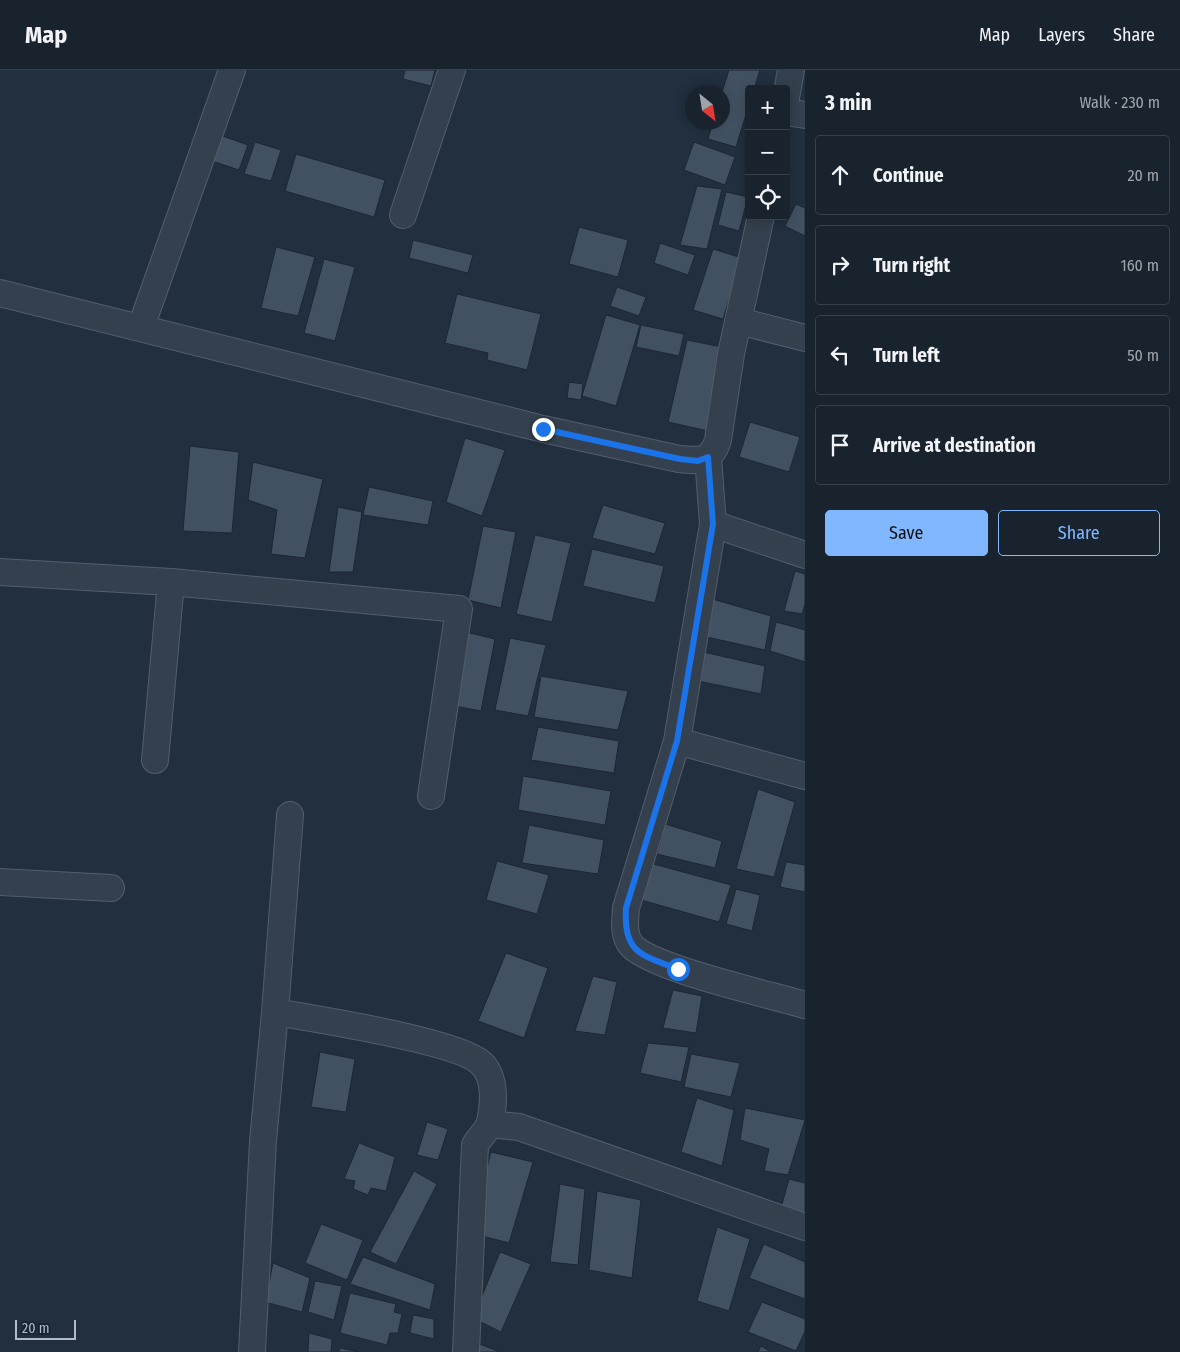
<!DOCTYPE html>
<html lang="en">
<head>
<meta charset="utf-8">
<style>
  :root { --surface:#19232e; --page:#222b36; --text:#f1f3f6; --muted:#9fa4aa; --line:#37404a; --accent:#80b7ff }
  body { margin:0; font-family:"Fira Sans Condensed",sans-serif; background:var(--page); color:var(--text) }
  .controls { position:absolute; right:15px; top:15px; display:grid; overflow:hidden; border-radius:5px; box-shadow:0 2px 12px #0003 }
  .controls button { width:45px; height:45px; display:grid; place-items:center; padding:0; border:0; border-bottom:1px solid var(--line); background:var(--surface); color:var(--text); font:25px sans-serif }
  .compass { position:absolute; left:685px; top:15px; width:45px; height:45px; border-radius:50%; background:var(--surface); box-shadow:0 2px 12px #0003; rotate:150deg }
  .scale { position:absolute; left:15px; bottom:12px; width:61px; box-sizing:border-box; padding-left:5px; border:2px solid #b1bbc9; border-top:0; font-size:14px; line-height:18px; white-space:nowrap; color:#b1bbc9; -webkit-text-stroke:4px #1a2533; paint-order:stroke }
  .stop { position:absolute; width:15px; height:15px; margin:-11px; border:4px solid #1a73e8; border-radius:50%; background:#fff }
  .stop.end { background:#1a73e8; border-color:#fff; box-shadow:0 1px 5px #0008 }
  .list { margin:0; padding:0; list-style:none }
  h2 { display:flex; justify-content:space-between; align-items:center; height:65px; margin:0; padding:0 20px; font-size:21px }
  h2 small { font-size:16px; font-weight:400; color:var(--muted) }
  .list li { display:grid; grid-template-columns:32px 1fr auto; gap:15px; align-items:center; box-sizing:border-box; height:80px; margin:0 10px 10px; padding:0 10px; border:1px solid var(--line); border-radius:5px }
  .list b { display:block; font-size:19px; white-space:nowrap }
  .list em { font-size:16px; font-style:normal; color:var(--muted) }
  .actions { display:flex; gap:10px; padding:15px 20px }
  .actions a { flex:1; padding:11px 0; border:1px solid var(--accent); border-radius:5px; text-align:center; font-size:18px; color:var(--accent) }
  .actions .main { background:var(--accent); color:#111 }
  .icon { flex:none; width:28px; height:28px; fill:none; stroke:currentColor; stroke-width:2; stroke-linecap:round; stroke-linejoin:round }
  .map { position:relative; flex:none; width:805px; height:1282px; overflow:hidden }
  header { display:flex; align-items:center; gap:30px; box-sizing:border-box; height:70px; padding:0 25px; background:var(--surface); border-bottom:1px solid var(--line) }
  header strong { font-size:24px }
  nav { display:flex; gap:28px; margin-inline-start:auto; font-size:18px }
  main { display:flex }
  aside { flex:1; background:var(--surface) }
  .map>svg:first-child { display:block }
  .building { fill:#425162; stroke:#1c2735 }
  .lines { fill:none; stroke-linecap:round; stroke-linejoin:round }
  .minor-casing { stroke:#535e6c; stroke-width:28 }
  .minor { stroke:#35404e; stroke-width:26 }
  .route { stroke:#1a73e8; stroke-width:6 }
</style>
</head>
<body>
<header>
<strong>Map</strong>
<nav><a>Map</a><a>Layers</a><a>Share</a></nav>
</header>
<main>
<div class="map">
<svg width="805" height="1282" viewBox="0 0 805 1282">
  <rect width="100%" height="100%" fill="#212f3e"/>
  <path class="building" d="M405,0H435L431,16L403,9Z
    M729,0H760L754,19H749V35L736,77L708,69L713,52H722V22Z
    M217,64L248,75L239,100L206,89Z
    M255,72L281,80L271,111L244,104Z
    M694,72L735,87L725,115L684,100Z
    M296,84L385,110L374,147L285,121Z
    M697,116L722,119L707,179L680,175Z
    M726,122L748,127L739,161L718,155Z
    M796,134L805,138V166L785,156Z
    M579,157L628,170L618,207L569,194Z
    M413,170L473,185L468,203L409,188Z
    M660,173L695,185L688,205L654,193Z
    M276,177L315,187L298,246L261,238Z
    M713,179L742,188L723,249L693,240Z
    M324,189L355,197L335,271L304,263Z
    M617,217L646,227L639,246L610,236Z
    M457,224L541,244L527,300L487,290L488,283L445,273Z
    M606,245L640,255L616,336L582,326Z
    M641,255L684,264L679,286L636,277Z
    M687,270L727,278L708,361L668,352Z
    M569,312L583,314L581,330L567,328Z
    M750,352L800,367L789,402L739,387Z
    M465,368L505,380L482,446L446,432Z
    M190,376L239,382L232,463L183,461Z
    M253,392L323,409L305,488L271,484L277,440L248,430Z
    M369,417L433,431L428,455L363,445Z
    M603,435L665,453L655,484L592,468Z
    M338,437L362,442L353,502H329Z
    M483,456L516,462L501,538L468,530Z
    M535,465L571,473L552,552L516,544Z
    M592,479L664,496L655,533L583,516Z
    M795,501L805,504V534L802,544L784,541Z
    M709,528L771,546L765,580L702,566Z
    M776,552L805,560V592L770,581Z
    M461,561L495,569L481,641L450,635Z
    M510,568L546,575L528,646L495,640Z
    M699,581L765,596L761,624L693,610Z
    M541,606L628,621L618,660L534,647Z
    M538,657L619,671L614,703L531,690Z
    M523,706L611,721L605,755L518,740Z
    M758,719L795,732L774,807L736,799Z
    M665,754L722,771L715,798L657,784Z
    M529,755L604,770L598,804L522,793Z
    M497,791L549,805L537,844L486,830Z
    M646,792L731,815L719,852L634,828Z
    M786,792L805,795V822L780,817Z
    M736,819L760,825L752,861L726,854Z
    M506,883L548,898L524,968L478,951Z
    M593,906L617,912L605,965L575,961Z
    M673,920L702,926L696,963L663,958Z
    M648,973L689,977L681,1012L640,1003Z
    M320,982L355,989L346,1042L311,1037Z
    M691,984L740,993L731,1027L684,1017Z
    M697,1028L734,1040L722,1096L681,1082Z
    M745,1038L805,1050L788,1105L764,1101L769,1079L740,1070Z
    M427,1052L448,1059L438,1090L417,1085Z
    M359,1073L395,1087L386,1121L371,1118L368,1125L353,1119L355,1111L344,1109Z
    M491,1082L533,1092L509,1173L471,1163Z
    M414,1101L437,1114L396,1194L370,1182Z
    M789,1109L805,1113V1146L781,1138Z
    M560,1114L585,1119L578,1195L550,1192Z
    M597,1121L641,1130L632,1208L589,1200Z
    M321,1154L363,1170L347,1210L305,1193Z
    M717,1157L750,1169L729,1241L697,1231Z
    M764,1174L805,1192V1229L749,1208Z
    M500,1182L531,1194L501,1262L473,1248Z
    M363,1187L435,1214L430,1240L350,1214Z
    M273,1193L310,1208L302,1242L265,1232Z
    M315,1211L342,1216L334,1250L308,1242Z
    M350,1223L396,1234L394,1242L402,1244L398,1263H390L387,1275L340,1263Z
    M762,1232L805,1249V1261L796,1281L748,1262Z
    M413,1245L434,1249V1269L410,1263Z
    M309,1263L332,1269L331,1282H308Z
    M472,1271L500,1282H470Z
    M761,1276L771,1282H758Z
    M340,1278L359,1282H339Z"/>
  <g class="lines">
    <defs>
      <path id="minor" d="M786,28L791,0
        M786,42L805,45
        M403,145L452,0
        M0,223L543,359L679,389C700,391 711,392 718,370L731,284L761,146
        M739,251L805,268
        M141,257L232,0
        M708,387L713,454L677,671L626,838C625,851 623,865 631,875C650,898 772,925 805,935
        M713,454L805,485
        M0,502L171,512L459,539L431,726
        M677,671L805,706
        M155,690L171,512
        M0,812L111,818
        M275,942L290,745
        M489,1054L519,1057L805,1157
        M252,1282L263,1071L275,942C311,948 462,972 482,994C496,1008 494,1035 490,1052C488,1060 479,1068 475,1075L466,1282"/>
    </defs>
    <use href="#minor" class="minor-casing"/>
    <use href="#minor" class="minor"/>
  </g>
  <g class="lines">
    <path class="route" d="M543,359L680,389L698,391L708,387L713,454L677,671L626,838C623,883 641,885 678,899"/>
  </g>
</svg>
<div class="controls">
<button>+</button>
<button>−</button>
<button><svg class="icon" aria-label="locate" viewBox="0 0 24 24"><circle cx="12" cy="12" r="6"/><path d="M12 2v4M12 18v4M2 12h4M18 12h4"/></svg></button>
</div>
<svg class="compass" viewBox="-18 -18 36 36"><path d="M0-13l5 13h-10z" fill="#e53935"/><path d="M0 13l5-13h-10z" fill="#9fa4aa"/></svg>
<div class="scale">20 m</div>
<div class="stop" style="left:678px;top:899px"></div>
<div class="stop end" style="left:543px;top:359px"></div>
</div>
<aside>
<h2>3 min<small>Walk · 230 m</small></h2>
<ul class="list">
<li><svg class="icon" aria-label="ahead" viewBox="0 0 24 24"><path d="M12 20V5M6 11l6-6 6 6"/></svg><div><b>Continue</b></div><em>20 m</em></li>
<li><svg class="icon" aria-label="right" viewBox="0 0 24 24"><path d="M7 20v-9h11M14 6l5 5-5 5"/></svg><div><b>Turn right</b></div><em>160 m</em></li>
<li><svg class="icon" aria-label="left" viewBox="0 0 24 24"><path d="M17 20v-9H6M10 6l-5 5 5 5"/></svg><div><b>Turn left</b></div><em>50 m</em></li>
<li><svg class="icon" aria-label="arrive" viewBox="0 0 24 24"><path d="M6 21V4h12l-3 4 3 4H6"/></svg><div><b>Arrive at destination</b></div></li>
</ul>
<div class="actions"><a class="main">Save</a><a>Share</a></div>
</aside>
</main>
</body>
</html>
